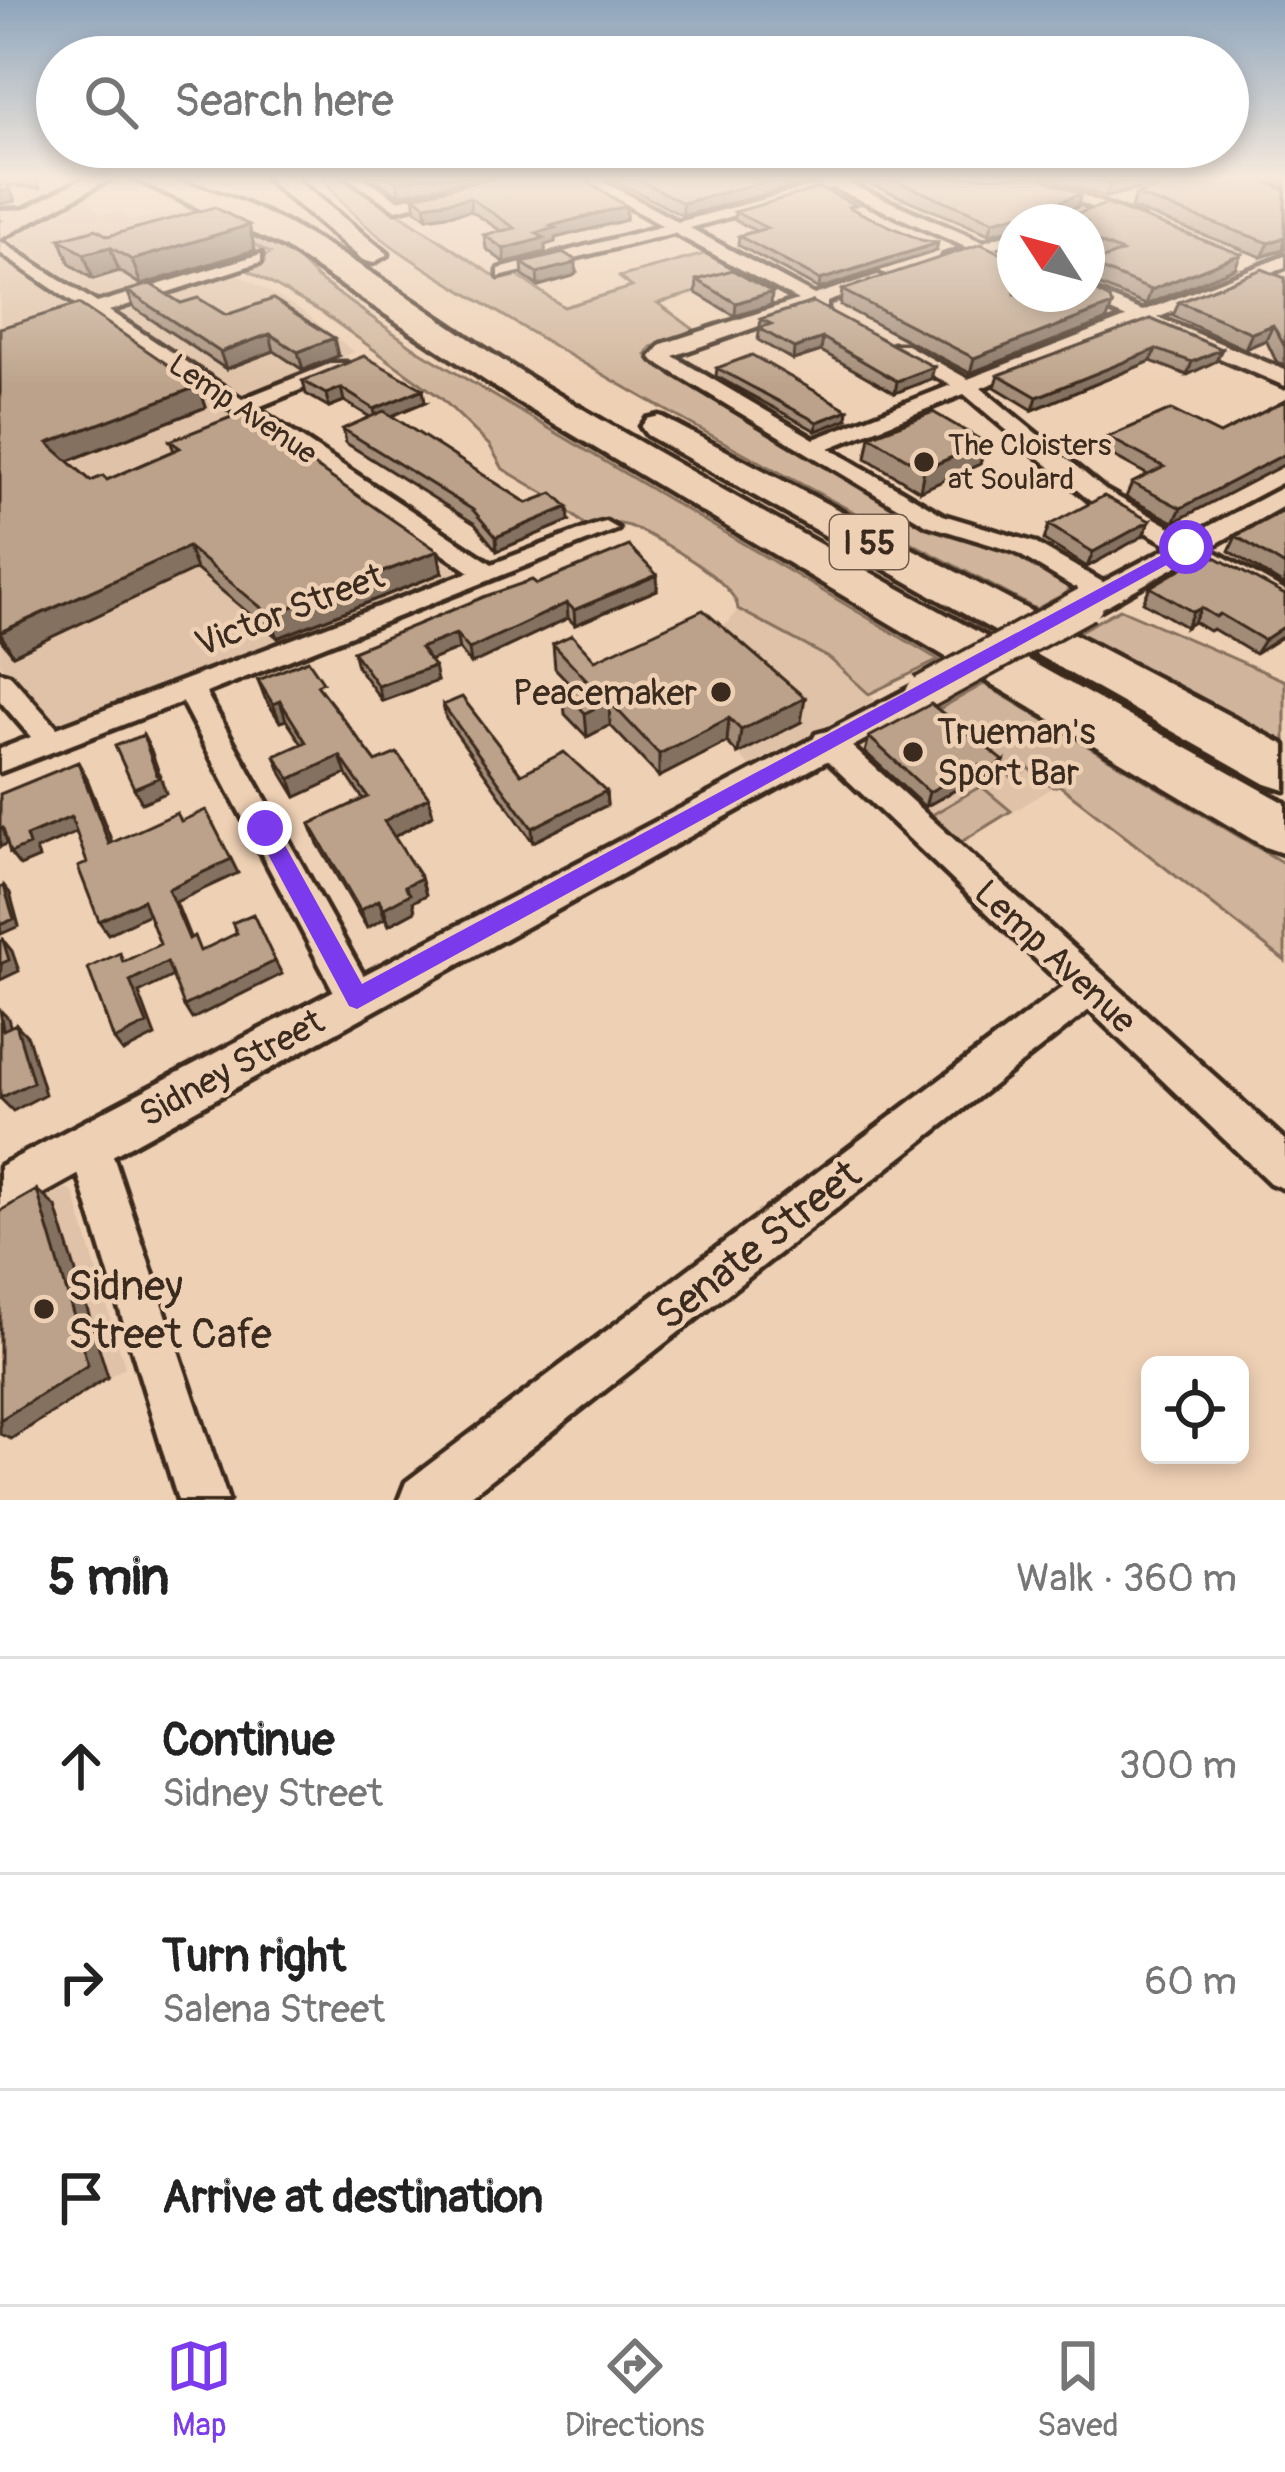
<!DOCTYPE html>
<html lang="en">
<head>
<meta charset="utf-8">
<style>
  :root { --surface:#fff; --page:#f6f6f6; --text:#222; --muted:#767676; --line:#e0e0e0; --accent:#7c3aed }
  body { margin:0; font-family:Pangolin,sans-serif; background:var(--page); color:var(--text) }
  .controls { position:absolute; right:36px; bottom:36px; display:grid; overflow:hidden; border-radius:18px; box-shadow:0 6px 18px #0003 }
  .controls button { width:108px; height:108px; display:grid; place-items:center; padding:0; border:0; border-bottom:3px solid var(--line); background:var(--surface); color:var(--text); font:60px sans-serif }
  .compass { position:absolute; left:997px; top:204px; width:108px; height:108px; border-radius:50%; background:var(--surface); box-shadow:0 6px 18px #0003; rotate:306deg }
  .stop { position:absolute; width:36px; height:36px; margin:-27px; border:9px solid #7c3aed; border-radius:50%; background:#fff }
  .stop.end { background:#7c3aed; border-color:#fff; box-shadow:0 3px 12px #0008 }
  .list { margin:0; padding:0; list-style:none }
  h2 { display:flex; justify-content:space-between; align-items:center; height:156px; margin:0; padding:0 48px; font-size:51px }
  h2 small { font-size:39px; font-weight:400; color:var(--muted) }
  .list li { display:grid; grid-template-columns:78px 1fr auto; gap:36px; align-items:center; box-sizing:border-box; height:216px; padding:0 48px; border-top:3px solid var(--line) }
  .list b { display:block; font-size:45px; white-space:nowrap }
  .list p { margin:0; font-size:39px; white-space:nowrap; color:var(--muted) }
  .list em { font-size:39px; font-style:normal; color:var(--muted) }
  .icon { flex:none; width:66px; height:66px; fill:none; stroke:currentColor; stroke-width:2; stroke-linecap:round; stroke-linejoin:round }
  .map { position:relative; flex:none; width:1285px; height:1500px; overflow:hidden }
  .search { position:absolute; background:var(--surface); box-shadow:0 6px 18px #0003; left:36px; right:36px; top:36px; height:132px; display:flex; align-items:center; gap:30px; box-sizing:border-box; padding:0 42px; border-radius:66px; color:var(--muted); font-size:45px }
  .sheet { height:804px; background:var(--surface) }
  nav { display:flex; justify-content:space-around; align-items:center; box-sizing:border-box; height:168px; border-top:3px solid var(--line); background:var(--surface); font-size:33px; color:var(--muted) }
  nav a { display:grid; justify-items:center; gap:6px }
  nav .on { color:var(--accent) }
  .map>svg:first-child { display:block }
  .built { fill:#dfc2a7 }
  .green { fill:#d0b59c; stroke:#86705d; stroke-width:3 }
  .lines { fill:none; stroke-linecap:round; stroke-linejoin:round }
  .minor-casing { stroke:#3b2a1e; stroke-width:9 }
  .tertiary-casing { stroke:#3b2a1e; stroke-width:9 }
  .primary-casing { stroke:#3b2a1e; stroke-width:9 }
  .motorway-casing { stroke:#3b2a1e; stroke-width:9 }
  .minor { fill:#eed0b4; fill-rule:evenodd }
  .tertiary { fill:#eed0b4; fill-rule:evenodd }
  .primary { fill:#eed0b4; fill-rule:evenodd }
  .motorway { fill:#eed0b4; fill-rule:evenodd }
  .tertiary-bridge-casing { stroke:#3b2a1e; stroke-width:40; stroke-linecap:butt }
  .tertiary-bridge { stroke:#eed0b4; stroke-width:33 }
  .wall { fill:#a28b77; stroke:#3b2a1e; stroke-width:3 }
  .shaded-wall { fill:#847161; stroke:#3b2a1e; stroke-width:3 }
  .building { fill:#bca28a; stroke:#3b2a1e; stroke-width:3 }
  .route { fill:#7c3aed }
  .poi-dot { fill:#3b2a1e; stroke:#eed0b4; stroke-width:4.5 }
  .labels { text-anchor:middle; stroke-width:9; stroke-linejoin:round; paint-order:stroke }
  .far-street-label { font-size:30px; fill:#3b2a1e; stroke:#eed0b4 }
  .far-poi-label { font-size:30px; fill:#3b2a1e; stroke:#eed0b4; text-anchor:start }
  .shield { fill:#eed0b4; stroke:#715c4b; stroke-width:3 }
  .shield-label { font-size:33px; font-weight:bold; fill:#3b2a1e }
  .street-label { font-size:36px; fill:#3b2a1e; stroke:#eed0b4 }
  .poi-label { font-size:36px; fill:#3b2a1e; stroke:#eed0b4; text-anchor:end }
  .near-street-label { font-size:42px; fill:#3b2a1e; stroke:#eed0b4 }
  .near-poi-label { font-size:42px; fill:#3b2a1e; stroke:#eed0b4; text-anchor:start }
</style>
</head>
<body>
<div class="map">
<svg width="1285" height="1500" viewBox="0 0 1285 1500">
  <rect width="100%" height="100%" fill="#eed0b4"/>
  <filter id="ink" filterUnits="userSpaceOnUse"><feTurbulence type="fractalNoise" baseFrequency=".00833" numOctaves="2"/><feDisplacementMap in="SourceGraphic" scale="24" xChannelSelector="R" yChannelSelector="G"/><feConvolveMatrix kernelMatrix="1 2 1 2 8 2 1 2 1" color-interpolation-filters="sRGB"/></filter>
  <g filter="url(#ink)">
    <path class="built" d="M88,198L102,215L121,211L130,220L187,209L266,251L102,301L10,240Z
      M0,255L76,307L0,335Z
      M232,271L303,311L354,352L243,393L117,312Z
      M95,319L457,570V574L70,727L55,726L0,663V347Z
      M738,609L829,658L875,700L750,766L644,661L729,622Z
      M927,709L1013,777L1029,768L1053,787L957,847L855,751Z
      M67,1188L74,1194L125,1367L11,1439L0,1392V1222Z"/>
    <path class="green" d="M322,177H343L499,279L516,275L564,307L632,287L619,277L708,253L751,276L658,303L696,331L651,347L646,355L938,527L1012,550L1072,584L1066,593L1036,609C859,514 680,423 509,319C445,279 366,241 322,177Z
      M140,181L281,243L318,279L419,351L939,660L869,694L829,658L738,609C736,582 660,539 634,528C619,521 602,523 586,526L552,498L503,469L490,446L441,398L323,313L244,268L270,253Z
      M1120,609L1285,681V743L1078,632Z
      M984,684L1285,864V961L1059,785L1053,787L1029,768L1013,778L932,713Z
      M981,786L1011,811L961,842L932,815Z"/>
    <g class="lines">
      <defs>
        <path id="minor" d="M346,177H363L398,200L508,177H535L396,210Z
          M577,177H595L678,222L848,177H872L690,228L814,295L878,275L887,280L827,302V310L811,308L673,356L814,439L951,385L893,353V345H907L968,379L1285,256V267L981,388L1105,490L1285,591V610L1089,500L964,394L829,448L943,515L1033,542L1113,588L1117,594L1113,600H1095L1015,552L927,525L654,361L651,357L662,344L798,300L674,233L499,277V269L663,226Z
          M1016,177H1036L1143,219L1130,222Z
          M42,209V215L0,220V210Z
          M1015,231V241L952,261L944,256Z
          M0,241L97,303L261,254V262L109,311L242,399L332,363H346V371L256,408L492,564L598,524L606,522L618,529L206,693L370,987L375,999L370,1011L357,1016L344,1011L182,702L0,772V749L31,737L0,701V672L10,675L57,728L470,572L93,316L78,317L75,313L81,308L0,253Z
          M827,731L838,734L1285,1140V1189L1270,1183L1089,1010L465,1500H399L406,1482L1064,986L816,750L812,742L816,734Z
          M89,1124L103,1130L109,1144L228,1500H178L69,1144L75,1130Z"/>
        <path id="tertiary" d="M809,177H833L1015,256V269Z
          M1087,288L1285,370V386L1080,298L1076,294H1087Z
          M1285,486V505L1097,611L1086,614L1070,604L1075,597Z
          M923,681L935,685L940,693L935,701L0,1218V1166Z"/>
        <path id="primary" d="M86,177H113L0,239V222Z"/>
        <path id="motorway" d="M131,177C266,177 425,316 540,384C785,528 1037,664 1285,803V854L1265,847L513,399L284,247Z
          M264,177H293L388,254L373,263L363,260Z
          M660,416L1285,745V790L1266,784L647,435L641,427L647,419Z"/>
      </defs>
      <use href="#minor" class="minor-casing"/>
      <use href="#tertiary" class="tertiary-casing"/>
      <use href="#primary" class="primary-casing"/>
      <use href="#motorway" class="motorway-casing"/>
      <use href="#minor" class="minor"/>
      <use href="#tertiary" class="tertiary"/>
      <use href="#primary" class="primary"/>
      <use href="#motorway" class="motorway"/>
      <defs>
        <path id="tertiary-bridge" d="M923,693L1086,604"/>
      </defs>
      <use href="#tertiary-bridge" class="tertiary-bridge-casing"/>
      <use href="#tertiary-bridge" class="tertiary-bridge"/>
    </g>
    <path class="wall" d="M0,177H36L40,188L7,185L15,201L0,204Z
      M372,177H486L399,195Z
      M589,177V183L626,206V220L555,238V242L545,245V252L505,263L486,249L484,235L501,231L471,211L427,218L416,210L414,196Z
      M608,177H811L810,182L683,216Z
      M868,177H1039L1081,194L1077,207L1063,212L1235,268L1146,305L1098,285L1097,287L1087,285V265L1102,260L1087,254V222H1015L989,234L867,183Z
      M1042,177H1252L1285,190V250L1262,257L1131,208L1136,195L1185,178L1106,197Z
      M1252,177H1285V188Z
      M855,210L936,251L819,289L738,245L739,236L756,231L735,220V212Z
      M108,236L255,250L141,285L119,271L93,279L70,264L60,239Z
      M522,263L576,273L573,276L538,286L523,276Z
      M1285,278V366L1276,361L1266,340L1245,349L1173,316L1179,302Z
      M697,280L772,292L771,305L735,316L696,293Z
      M842,290L1107,320L970,373L840,305Z
      M127,291L226,315L338,356L303,370L274,351L226,369L134,308Z
      M813,302L931,379L895,393L821,351L793,360L758,340L761,319Z
      M1151,319L1216,361L1187,375L1151,361L1033,410L995,387L999,375Z
      M0,328L199,386L206,407L68,461L91,481L107,480L174,451L170,441L442,573L278,638L196,569L13,655L0,639Z
      M717,368L847,419L816,431L716,376Z
      M303,381L425,402L391,416L527,503L569,521L497,551L475,524L346,443L343,429L370,417L344,401L329,407L306,394Z
      M1285,401V464L1174,522L1126,497L1132,483L1148,475L1103,450L1108,437L1220,434Z
      M870,436L986,443L980,464L920,491L866,458Z
      M1285,510V586L1229,551L1236,536Z
      M1150,521L1143,536L1087,567L1044,540L1049,525Z
      M657,575V590L575,625L568,618L471,664L459,649L430,660L437,681L382,701L357,666L353,651L537,584Z
      M1150,587L1285,635L1255,654L1213,629L1209,631L1194,622L1186,627L1143,602Z
      M553,644L595,660L801,722L738,754L727,742L659,777L610,725L587,737L565,714L563,690L572,686L555,668Z
      M258,680L329,700L376,762L433,815L394,837L421,878L426,895L413,902L415,911L389,925L385,918L367,928L317,842L310,824L363,799L346,774L296,797L282,774L275,756L302,744L286,720L280,722L265,698Z
      M443,705L521,774L606,791L607,805L533,842L446,719Z
      M869,737L1004,761L998,776L981,786L973,780L925,807L865,752Z"/>
    <path class="shaded-wall" d="M422,177H486L399,195L397,182Z
      M782,177H811L810,182L683,216V203Z
      M1140,177H1188L1106,197L1110,184Z
      M10,190L15,201L0,204V192Z
      M1081,194L1077,207L1049,218L1053,204Z
      M470,198L471,211L427,218L425,205Z
      M626,206V220L555,238V242L545,245V252L505,263L504,249L550,226Z
      M1021,214L1019,222H1015V228L989,234L993,221Z
      M249,225L255,250L141,285L132,260Z
      M1285,237L1283,249L1262,257L1269,243Z
      M938,243L936,251L819,289L820,280Z
      M110,247L119,271L93,279L84,254Z
      M1241,254L1235,268L1146,305L1151,290Z
      M576,260V273L573,276L538,286L537,273Z
      M772,292L771,305L735,316L736,303Z
      M1112,305L1107,320L970,373L974,358Z
      M1273,325L1266,340L1245,349L1252,333Z
      M270,334L274,351L226,369L220,352Z
      M334,338L338,356L303,370L298,352Z
      M823,338L821,351L793,360L794,348Z
      M1156,349L1151,361L1033,410L1037,397Z
      M1222,349L1216,361L1187,375L1192,362Z
      M934,367L931,379L895,393L897,381Z
      M199,386L206,407L58,465L48,443Z
      M341,388L344,401L329,407L326,394Z
      M423,389L425,402L377,422L374,409Z
      M848,410L847,419L816,431L817,422Z
      M986,443L980,464L920,491L924,469Z
      M1285,454V464L1174,522L1181,508Z
      M568,507L569,521L497,551L496,537Z
      M1150,521L1143,536L1087,567L1093,552Z
      M188,547L196,569L13,655L0,633Z
      M438,551L442,573L278,638L270,615Z
      M657,575V590L575,625L574,610Z
      M567,603L568,618L471,664L469,649Z
      M1201,608L1194,622L1186,627L1193,612Z
      M1285,626V635L1255,654L1264,640Z
      M456,634L459,649L424,663L420,648Z
      M434,666L437,681L382,701L378,686Z
      M805,698L801,722L738,754L741,730Z
      M280,701L286,720L280,722L273,704Z
      M609,701L610,725L587,737L585,713Z
      M729,718L727,742L659,777V754Z
      M143,735L151,750L166,793L142,803L134,788Z
      M340,756L346,774L296,797L290,779Z
      M1004,761L998,776L981,786L987,771Z
      M78,762L86,776L118,857L109,844Z
      M979,765L973,780L925,807L929,792Z
      M606,791L607,805L533,842L532,828Z
      M429,797L433,815L390,839L384,821Z
      M71,817L80,831L36,850L39,858L20,866L10,853L26,836Z
      M3,828L12,841L0,847V829Z
      M231,859L238,873L176,902L196,952L189,939L168,889Z
      M421,878L426,895L413,902L415,911L389,925L384,908L405,886Z
      M4,886L10,893L19,926L1,934L0,925Z
      M143,900L151,913L108,934L99,921Z
      M379,900L385,918L367,928L360,910Z
      M3,940L12,951L19,971L0,980Z
      M275,961L282,974L192,1019L184,1006Z
      M167,962L175,975L139,993L155,1036L123,1052L114,1040L130,981Z
      M0,1010L8,1018L15,1043L3,1030Z
      M16,1024L28,1037L45,1094L13,1111L0,1098Z
      M37,1190L56,1207L108,1377L11,1439L0,1434V1420Z"/>
    <path class="building" d="M0,177H1L10,190L0,192Z
      M389,177H422L397,182Z
      M498,177H589L586,181L626,206L550,226L555,228L536,233L544,238L504,249L484,235L515,228L470,198L425,205L414,196Z
      M633,177H782L683,203Z
      M886,177H1039L1081,194L1053,204L1052,212L1079,213L1107,204L1241,254L1151,290L1101,269L1102,273L1087,271V265L1122,252L1087,238V222H1020L1021,214L993,221Z
      M1087,177H1140L1110,184Z
      M1187,177H1252L1285,190V237L1269,243L1136,195Z
      M820,188L856,205L849,207L858,212L921,240L938,243L820,280L739,236L767,228L735,212Z
      M214,207L249,225L132,260L110,247L84,254L60,239L96,229L108,236Z
      M981,244L1015,260V294H1087V287L1110,299L1112,305L974,358L842,290Z
      M564,253L576,260L572,264L537,273L522,263Z
      M1262,269L1285,278V347L1273,325L1252,333L1179,302Z
      M732,270L772,292L736,303L697,280Z
      M150,284L181,303L198,298L226,315L273,299L334,338L298,352L270,334L220,352L127,291Z
      M813,302L934,367L897,381L823,338L794,348L759,328L771,324L761,319Z
      M79,304L199,386L48,443L91,481L103,476L107,480L180,448L170,441L239,414L438,551L270,615L188,547L0,632V328Z
      M1151,319L1222,349L1192,362L1156,349L1037,397L999,375Z
      M752,355L848,410L817,422L717,368Z
      M364,356L423,389L374,409L341,388L326,394L303,381Z
      M1285,401V454L1181,508L1132,483L1164,467L1108,437L1171,410L1220,434Z
      M384,411L527,503L553,493L568,507L496,537L473,510L343,429Z
      M933,412L986,443L924,469L870,436Z
      M1104,496L1150,521L1093,552L1049,525Z
      M1285,510V566L1236,536Z
      M629,546L657,575L574,610L567,603L469,649L456,634L420,648L434,666L378,686L353,651L486,596L532,580L537,584Z
      M1208,553L1285,595V626L1264,640L1220,614L1216,617L1201,608L1193,612L1150,587Z
      M703,610L805,698L741,730L729,718L659,754L609,701L585,713L563,690L586,679L553,644L572,635L595,660Z
      M308,660L323,682L317,685L376,762L397,753L429,797L384,821L421,878L405,886L410,894L384,908L379,900L360,910L310,824L368,797L340,756L290,779L275,756L306,742L280,701L273,704L258,680Z
      M462,697L521,774L564,752L606,791L532,828L443,705Z
      M931,704L1004,761L987,771L979,765L929,792L869,737Z
      M143,735L158,778L134,788L115,746Z
      M78,762L109,844L177,813L181,821L206,810L231,859L168,889L189,939L194,936L200,951L237,933L232,923L253,914L275,961L184,1006L167,962L130,981L147,1024L114,1040L88,968L120,953L123,962L160,944L143,900L99,921L78,867L87,863L71,817L26,836L29,845L10,853L3,828L0,829V794Z
      M4,886L14,919L0,925V888Z
      M3,940L9,960L0,964V941Z
      M0,1021L3,1030L16,1024L33,1082L0,1098Z
      M37,1190L88,1365L0,1420V1211Z"/>
  </g>
  <linearGradient id="sky" x2="0" y2="1"><stop stop-color="#8ea5bc"/><stop offset="0.46" stop-color="#f7eadd"/><stop offset="1" stop-color="#f7eadd" stop-opacity="0"/></linearGradient>
  <rect width="1285" height="387" fill="url(#sky)"/>
  <path class="route" d="M1186,542L1194,547L1192,551L357,1009L349,1006L254,828L265,820L272,822L362,984Z"/>
  <g class="poi-dot">
    <circle cx="924" cy="462" r="12"/>
    <circle cx="721" cy="692" r="12"/>
    <circle cx="913" cy="752" r="12"/>
    <circle cx="44" cy="1309" r="12"/>
  </g>
  <g class="labels">
    <g class="far-street-label">
      <text transform="translate(243 409) rotate(34)" y="10">Lemp Avenue</text>
    </g>
    <g class="far-poi-label">
      <text x="948" y="455">The Cloisters<tspan x="948" dy="34">at Soulard</tspan></text>
    </g>
    <rect class="shield" x="830" y="515" width="78" height="54" rx="9"/>
    <g class="shield-label">
      <text x="869" y="554">I 55</text>
    </g>
    <g class="street-label">
      <text transform="translate(289 609) rotate(-21)" y="13">Victor Street</text>
      <text transform="translate(1056 956) rotate(43)" y="13">Lemp Avenue</text>
      <text transform="translate(231 1067) rotate(-29)" y="13">Sidney Street</text>
    </g>
    <g class="poi-label">
      <text x="697" y="705">Peacemaker</text>
      <text x="937" y="744" text-anchor="start">Trueman's<tspan x="937" dy="41">Sport Bar</tspan></text>
    </g>
    <g class="near-street-label">
      <text transform="translate(757 1244) rotate(-38)" y="15">Senate Street</text>
    </g>
    <g class="near-poi-label">
      <text x="68" y="1300">Sidney<tspan x="68" dy="48">Street Cafe</tspan></text>
    </g>
  </g>
</svg>
<div class="controls">
<button><svg class="icon" aria-label="locate" viewBox="0 0 24 24"><circle cx="12" cy="12" r="6"/><path d="M12 2v4M12 18v4M2 12h4M18 12h4"/></svg></button>
</div>
<svg class="compass" viewBox="-18 -18 36 36"><path d="M0-13l5 13h-10z" fill="#e53935"/><path d="M0 13l5-13h-10z" fill="#767676"/></svg>
<div class="stop" style="left:1186px;top:547px"></div>
<div class="stop end" style="left:265px;top:828px"></div>
<div class="search"><svg class="icon" aria-label="search" viewBox="0 0 24 24"><circle cx="10" cy="10" r="6"/><path d="M15 15l6 6"/></svg>Search here</div>
</div>
<section class="sheet">
<h2>5 min<small>Walk · 360 m</small></h2>
<ul class="list">
<li><svg class="icon" aria-label="ahead" viewBox="0 0 24 24"><path d="M12 20V5M6 11l6-6 6 6"/></svg><div><b>Continue</b><p>Sidney Street</p></div><em>300 m</em></li>
<li><svg class="icon" aria-label="right" viewBox="0 0 24 24"><path d="M7 20v-9h11M14 6l5 5-5 5"/></svg><div><b>Turn right</b><p>Salena Street</p></div><em>60 m</em></li>
<li><svg class="icon" aria-label="arrive" viewBox="0 0 24 24"><path d="M6 21V4h12l-3 4 3 4H6"/></svg><div><b>Arrive at destination</b></div></li>
</ul>
</section>
<nav>
<a class="on"><svg class="icon" aria-label="map" viewBox="0 0 24 24"><path d="M3 6l6-2 6 2 6-2v14l-6 2-6-2-6 2zM9 4v14M15 6v14"/></svg>Map</a>
<a><svg class="icon" aria-label="directions" viewBox="0 0 24 24"><path d="M12 3l9 9-9 9-9-9zM9 14v-3h6M13 9l2 2-2 2"/></svg>Directions</a>
<a><svg class="icon" aria-label="saved" viewBox="0 0 24 24"><path d="M7 4h10v16l-5-4-5 4z"/></svg>Saved</a>
</nav>
</body>
</html>
